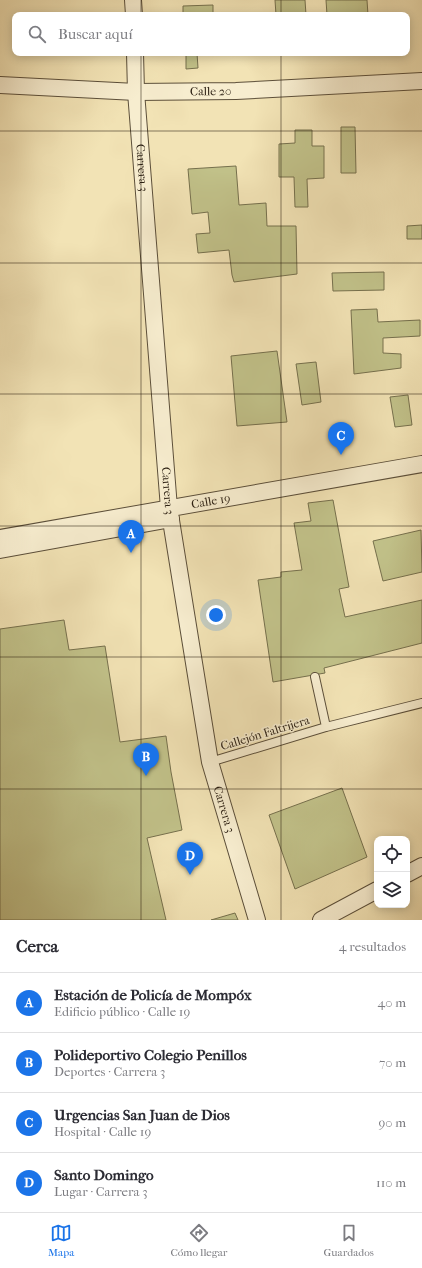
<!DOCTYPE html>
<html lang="es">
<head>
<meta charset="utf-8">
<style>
  :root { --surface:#fff; --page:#f7f7f7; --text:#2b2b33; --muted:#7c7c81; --line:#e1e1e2; --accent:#1a73e8 }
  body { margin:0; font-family:"IM FELL French Canon",serif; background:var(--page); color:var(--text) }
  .controls { position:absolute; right:12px; bottom:12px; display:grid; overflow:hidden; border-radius:8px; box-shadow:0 2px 10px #0003 }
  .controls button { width:36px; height:36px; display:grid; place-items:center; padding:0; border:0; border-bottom:1px solid var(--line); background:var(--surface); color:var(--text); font:20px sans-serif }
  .you { position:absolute; left:216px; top:615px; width:14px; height:14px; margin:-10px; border:3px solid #fff; border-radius:50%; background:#1a73e8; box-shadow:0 0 0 6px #1a73e833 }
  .badge { display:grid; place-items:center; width:26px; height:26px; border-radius:50%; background:var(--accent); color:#fff; font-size:13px; font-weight:700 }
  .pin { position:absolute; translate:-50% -33px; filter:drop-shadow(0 1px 2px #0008) }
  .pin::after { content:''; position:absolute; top:21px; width:14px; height:12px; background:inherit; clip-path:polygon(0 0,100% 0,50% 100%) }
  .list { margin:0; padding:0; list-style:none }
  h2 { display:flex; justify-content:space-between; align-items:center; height:52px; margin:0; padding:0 16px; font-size:17px }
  h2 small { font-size:13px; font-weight:400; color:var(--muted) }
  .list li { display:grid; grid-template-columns:26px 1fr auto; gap:12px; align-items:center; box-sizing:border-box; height:60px; padding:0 16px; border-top:1px solid var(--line) }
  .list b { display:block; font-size:15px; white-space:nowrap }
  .list p { margin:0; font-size:13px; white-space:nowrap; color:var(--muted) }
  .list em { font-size:13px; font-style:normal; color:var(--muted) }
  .icon { flex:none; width:22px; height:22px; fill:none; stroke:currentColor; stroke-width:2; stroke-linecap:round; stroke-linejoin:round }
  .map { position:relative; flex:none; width:422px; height:920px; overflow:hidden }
  .search { position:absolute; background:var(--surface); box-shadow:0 2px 10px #0003; left:12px; right:12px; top:12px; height:44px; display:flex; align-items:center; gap:10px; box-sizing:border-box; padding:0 14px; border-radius:8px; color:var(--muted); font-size:15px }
  .sheet { height:292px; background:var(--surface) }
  nav { display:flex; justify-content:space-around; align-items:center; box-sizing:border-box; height:56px; border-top:1px solid var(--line); background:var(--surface); font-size:11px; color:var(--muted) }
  nav a { display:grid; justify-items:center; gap:2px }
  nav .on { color:var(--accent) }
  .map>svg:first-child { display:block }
  .green { fill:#c1c189; stroke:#76704d }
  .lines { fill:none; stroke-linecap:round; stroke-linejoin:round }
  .lane-casing { stroke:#5c4f3a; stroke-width:10 }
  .street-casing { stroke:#5c4f3a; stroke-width:18 }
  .lane { stroke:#f7edcf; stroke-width:8 }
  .street { stroke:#f7edcf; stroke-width:16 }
  .grid { fill:none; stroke:#2a1e11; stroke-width:1; stroke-opacity:0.55 }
  .labels { text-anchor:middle; stroke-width:3; stroke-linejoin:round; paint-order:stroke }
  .street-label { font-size:12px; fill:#2a1e11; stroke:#f7edcf }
</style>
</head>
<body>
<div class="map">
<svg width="422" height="920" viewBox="0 0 422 920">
  <rect width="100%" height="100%" fill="#f2e3b5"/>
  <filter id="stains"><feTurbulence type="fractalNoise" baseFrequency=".005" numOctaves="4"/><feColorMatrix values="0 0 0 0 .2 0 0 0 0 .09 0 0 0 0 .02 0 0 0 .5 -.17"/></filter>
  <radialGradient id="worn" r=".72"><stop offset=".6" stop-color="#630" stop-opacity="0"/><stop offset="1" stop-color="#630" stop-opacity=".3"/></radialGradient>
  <path class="green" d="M275,0H305L306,15H276Z
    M326,0H367L368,15H327Z
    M213,5V15H183V6Z
    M186,53H197L198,68L186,69Z
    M341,127H355L356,173H341Z
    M295,130H312V146H324V178L307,179L308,207H295L294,177H279V144L295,143Z
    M236,166L239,205L266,203L267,226H296L297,274L234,282L232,275L229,250L198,253L196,234L210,233L208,212L192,214L188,169Z
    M422,225V239H407V226Z
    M384,272V290L333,291L332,273Z
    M377,309L378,322L420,320V336L383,338V353L401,354V368L354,374L351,310Z
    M277,351L287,422L237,426L231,356Z
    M316,362L321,402L302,405L296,364Z
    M408,395L412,425L395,427L390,397Z
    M333,500L349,587L339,589L345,617L422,600V643L324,668L325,673L273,682L258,580L281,577V572L302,570L294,523L311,521L308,503Z
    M421,530L422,572L383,581L373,541Z
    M64,620L69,650L105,646L120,742L166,736L171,772L182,830L147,838L166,920H0V629Z
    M342,788L367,857L295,889L269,815Z
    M235,913L238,920H211Z"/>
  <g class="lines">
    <defs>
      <path id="lane" d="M315,677L326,727
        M210,762L326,727L422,703"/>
      <g id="street">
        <path d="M133,0L134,15"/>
        <path id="s1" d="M135,53L136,92L169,508L210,762L257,920"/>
        <path id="s2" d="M0,85L136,92L236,91L422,81"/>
        <path id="s3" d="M0,538L422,464"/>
        <path d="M0,550L171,519"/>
        <path d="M407,874L422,866"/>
        <path d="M321,920L377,890"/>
      </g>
    </defs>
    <use href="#lane" class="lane-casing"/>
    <use href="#street" class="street-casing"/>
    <use href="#lane" class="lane"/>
    <use href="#street" class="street"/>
  </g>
  <path class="grid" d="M141,0V15M281,0V15M141,53V920M281,53V920M0,131H422M0,263H422M0,394H422M0,526H422M0,657H422M0,789H422"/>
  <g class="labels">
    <g class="street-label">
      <text dy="4" stroke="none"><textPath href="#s2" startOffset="211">Calle 20</textPath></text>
      <text dy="4" stroke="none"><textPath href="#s1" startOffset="115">Carrera 3</textPath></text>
      <text dy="4" stroke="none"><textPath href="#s1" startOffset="439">Carrera 3</textPath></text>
      <text dy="4" stroke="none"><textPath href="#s3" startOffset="214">Calle 19</textPath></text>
      <text transform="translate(265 733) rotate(-17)" y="4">Callejón Faltrijera</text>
      <text dy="4" stroke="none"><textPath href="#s1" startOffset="763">Carrera 3</textPath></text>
    </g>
  </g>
  <rect width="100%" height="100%" filter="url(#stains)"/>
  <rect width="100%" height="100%" fill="url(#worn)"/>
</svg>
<div class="controls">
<button><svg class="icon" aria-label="locate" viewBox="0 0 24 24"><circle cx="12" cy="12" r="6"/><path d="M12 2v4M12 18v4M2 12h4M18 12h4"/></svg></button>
<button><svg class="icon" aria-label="layers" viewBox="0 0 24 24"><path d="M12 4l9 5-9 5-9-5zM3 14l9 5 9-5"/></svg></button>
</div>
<div class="you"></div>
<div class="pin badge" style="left:131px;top:553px">A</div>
<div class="pin badge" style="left:146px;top:776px">B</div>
<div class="pin badge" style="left:341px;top:455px">C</div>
<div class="pin badge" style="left:190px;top:875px">D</div>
<div class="search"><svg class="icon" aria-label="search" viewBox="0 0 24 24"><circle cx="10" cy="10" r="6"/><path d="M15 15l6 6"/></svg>Buscar aquí</div>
</div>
<section class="sheet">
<h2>Cerca<small>4 resultados</small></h2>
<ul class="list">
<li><span class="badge">A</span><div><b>Estación de Policía de Mompóx</b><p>Edificio público · Calle 19</p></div><em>40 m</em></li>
<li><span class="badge">B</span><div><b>Polideportivo Colegio Penillos</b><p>Deportes · Carrera 3</p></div><em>70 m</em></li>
<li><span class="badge">C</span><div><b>Urgencias San Juan de Dios</b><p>Hospital · Calle 19</p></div><em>90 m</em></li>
<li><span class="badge">D</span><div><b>Santo Domingo</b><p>Lugar · Carrera 3</p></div><em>110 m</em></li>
</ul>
</section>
<nav>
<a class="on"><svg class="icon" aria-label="map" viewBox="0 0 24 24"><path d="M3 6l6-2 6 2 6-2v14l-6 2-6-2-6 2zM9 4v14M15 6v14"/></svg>Mapa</a>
<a><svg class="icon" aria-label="directions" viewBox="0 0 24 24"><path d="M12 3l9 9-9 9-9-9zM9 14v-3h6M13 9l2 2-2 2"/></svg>Cómo llegar</a>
<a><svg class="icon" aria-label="saved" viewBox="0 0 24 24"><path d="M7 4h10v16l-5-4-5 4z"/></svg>Guardados</a>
</nav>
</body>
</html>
